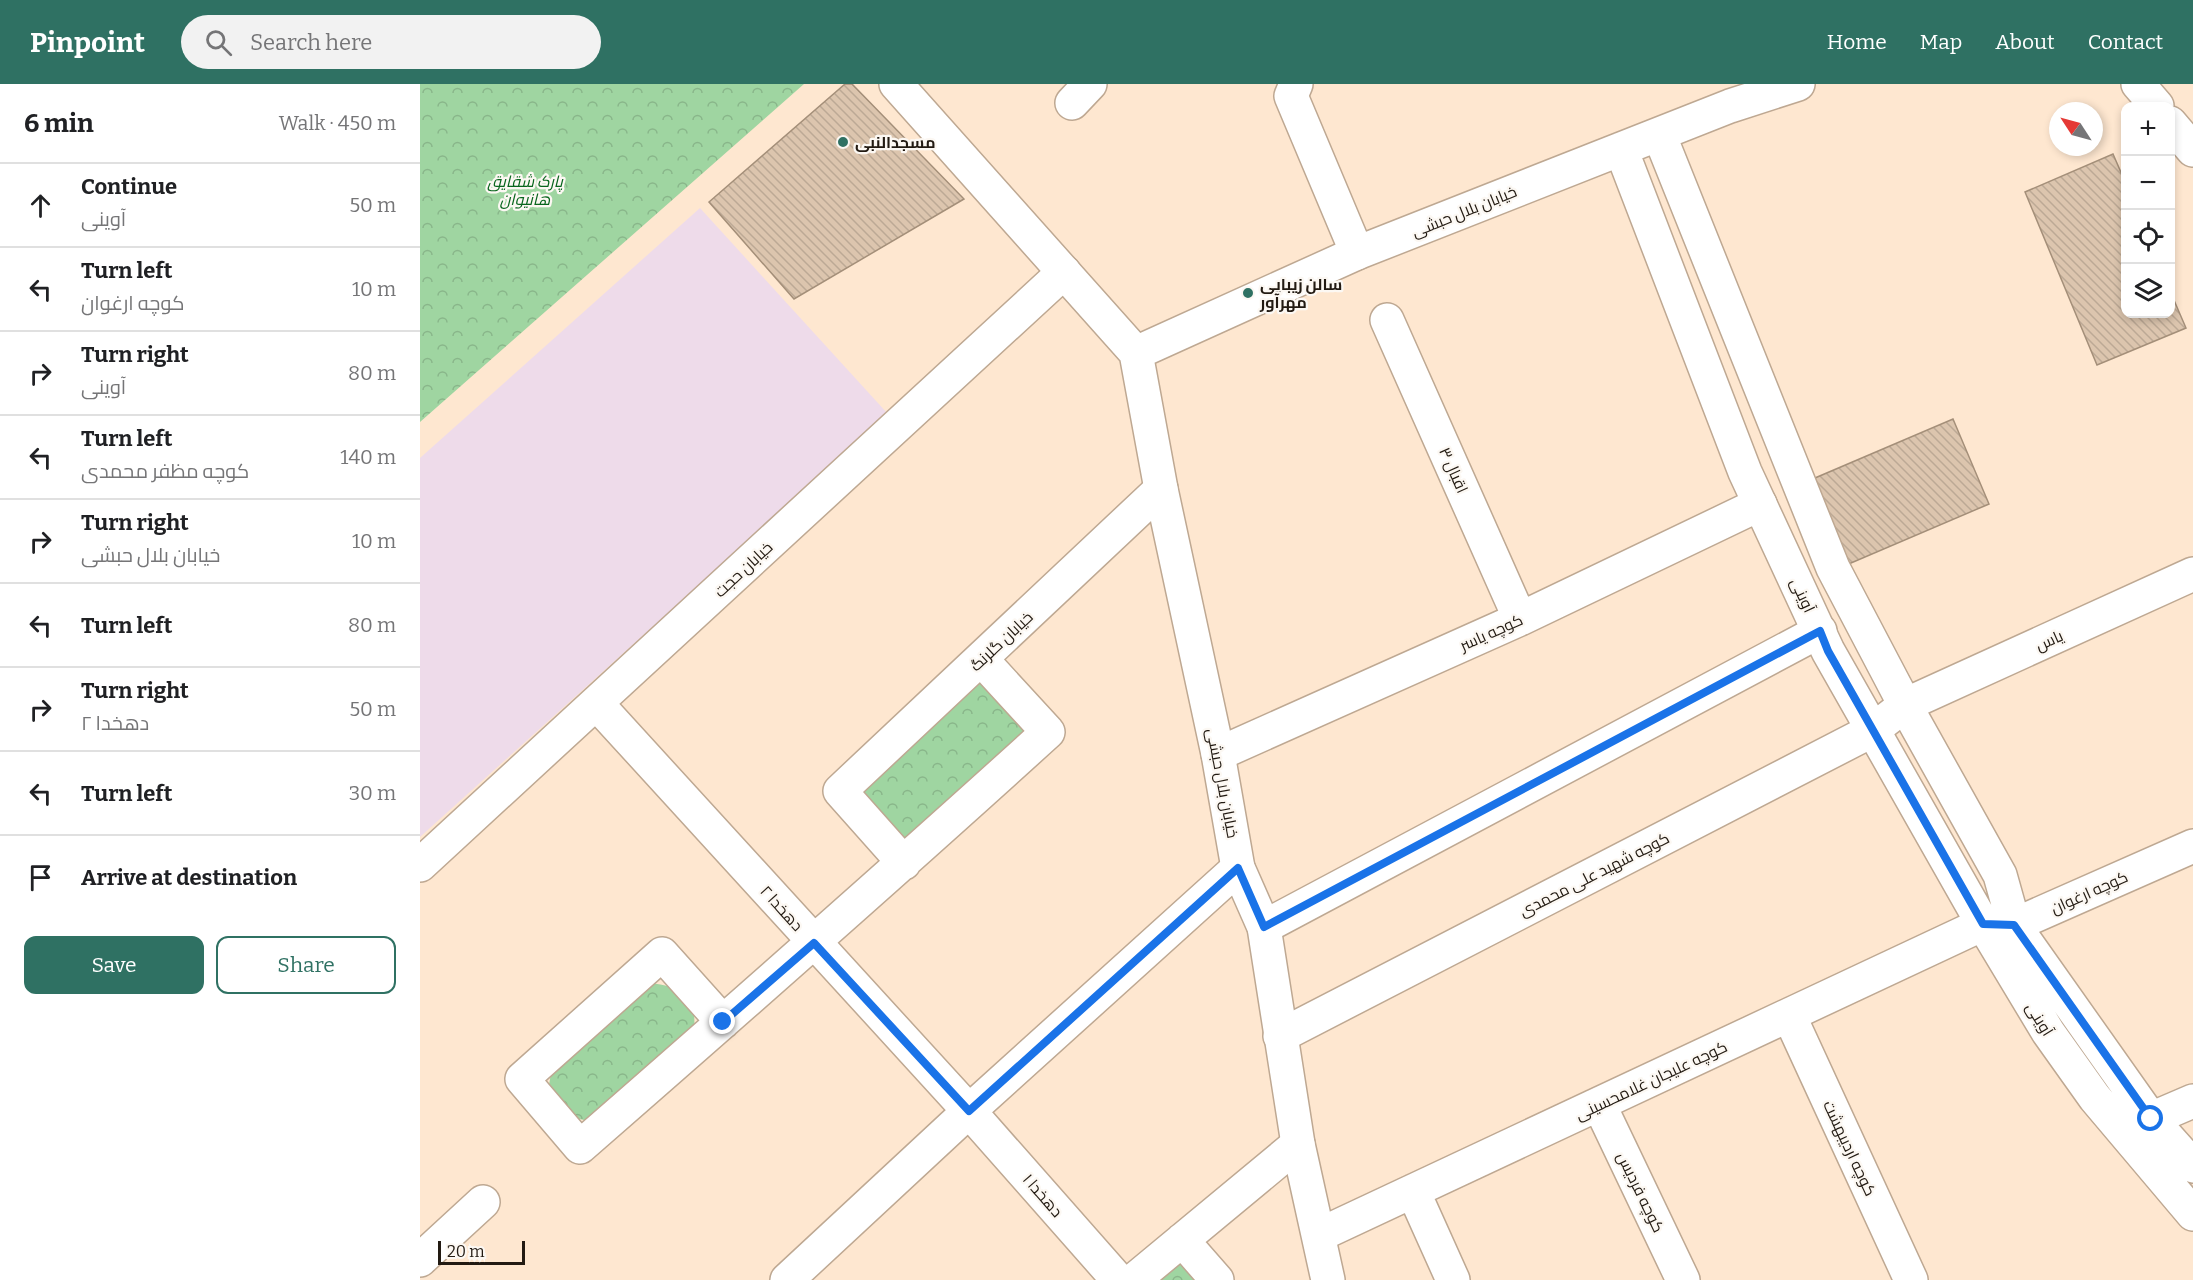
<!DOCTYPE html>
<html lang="en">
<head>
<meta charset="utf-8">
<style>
  :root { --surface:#fff; --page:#f2f2f2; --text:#202124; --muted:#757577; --line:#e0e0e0; --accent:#2f7163 }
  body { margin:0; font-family:Bitter,Cairo,serif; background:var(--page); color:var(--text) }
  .controls { position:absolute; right:18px; top:18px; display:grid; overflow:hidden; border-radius:12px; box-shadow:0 3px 9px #0003 }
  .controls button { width:54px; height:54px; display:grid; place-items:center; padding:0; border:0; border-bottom:2px solid var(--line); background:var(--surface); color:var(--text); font:30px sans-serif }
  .compass { position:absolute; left:1629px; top:18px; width:54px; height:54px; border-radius:50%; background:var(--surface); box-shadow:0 3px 9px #0003; rotate:306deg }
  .scale { position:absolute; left:18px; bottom:15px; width:87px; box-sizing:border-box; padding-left:6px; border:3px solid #221a12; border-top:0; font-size:16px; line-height:21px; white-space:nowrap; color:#221a12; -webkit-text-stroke:4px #fcf8f3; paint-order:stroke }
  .stop { position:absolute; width:18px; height:18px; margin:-14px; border:4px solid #1a73e8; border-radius:50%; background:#fff }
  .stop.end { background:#1a73e8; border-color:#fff; box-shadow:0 2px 6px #0008 }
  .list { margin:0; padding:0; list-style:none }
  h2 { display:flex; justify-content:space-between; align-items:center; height:78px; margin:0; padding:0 24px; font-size:26px }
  h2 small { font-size:20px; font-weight:400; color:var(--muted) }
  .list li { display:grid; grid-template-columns:39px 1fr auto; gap:18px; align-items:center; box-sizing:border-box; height:84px; padding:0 24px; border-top:2px solid var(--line) }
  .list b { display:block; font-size:22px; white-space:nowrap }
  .list p { margin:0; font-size:20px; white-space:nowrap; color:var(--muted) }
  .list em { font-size:20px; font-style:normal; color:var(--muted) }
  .actions { display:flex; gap:12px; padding:18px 24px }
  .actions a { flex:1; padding:14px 0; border:2px solid var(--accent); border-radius:12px; text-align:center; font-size:21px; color:var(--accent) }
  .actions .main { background:var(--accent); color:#fff }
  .icon { flex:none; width:33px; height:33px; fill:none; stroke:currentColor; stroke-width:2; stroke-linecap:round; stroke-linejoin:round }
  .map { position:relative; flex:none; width:1773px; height:1196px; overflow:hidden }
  header { display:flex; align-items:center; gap:36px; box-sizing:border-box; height:84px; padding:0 30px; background:var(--accent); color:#fff }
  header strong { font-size:28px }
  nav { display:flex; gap:33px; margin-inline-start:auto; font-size:21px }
  .search { width:420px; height:54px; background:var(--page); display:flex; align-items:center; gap:15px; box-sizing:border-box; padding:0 21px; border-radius:33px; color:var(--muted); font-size:22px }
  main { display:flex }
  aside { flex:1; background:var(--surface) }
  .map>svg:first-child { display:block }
  .education { fill:#eedbea }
  .park { fill:url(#park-crowns) }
  .building { fill:url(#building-back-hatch); stroke:#a48f79; stroke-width:1.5 }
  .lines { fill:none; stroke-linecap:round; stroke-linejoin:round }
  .street-casing { stroke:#bea892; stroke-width:36 }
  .secondary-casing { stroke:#bea892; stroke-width:36 }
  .street { stroke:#fff; stroke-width:33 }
  .secondary { stroke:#fff; stroke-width:33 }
  .route { stroke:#1a73e8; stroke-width:8 }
  .poi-dot { fill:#2f7163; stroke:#fcf8f3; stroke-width:2 }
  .labels { text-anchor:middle; stroke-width:4.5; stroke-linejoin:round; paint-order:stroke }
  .poi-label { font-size:16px; font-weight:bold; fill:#221a12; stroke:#fcf8f3; text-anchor:start }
  .park-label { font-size:16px; font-style:italic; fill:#07651c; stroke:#fcf8f3 }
  .street-label { font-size:16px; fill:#221a12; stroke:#fcf8f3 }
</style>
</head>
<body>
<header>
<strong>Pinpoint</strong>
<div class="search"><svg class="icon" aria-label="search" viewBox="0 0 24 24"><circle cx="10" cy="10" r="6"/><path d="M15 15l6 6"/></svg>Search here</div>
<nav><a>Home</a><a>Map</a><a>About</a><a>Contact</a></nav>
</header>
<main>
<aside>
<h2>6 min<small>Walk · 450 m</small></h2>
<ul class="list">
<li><svg class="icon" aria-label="ahead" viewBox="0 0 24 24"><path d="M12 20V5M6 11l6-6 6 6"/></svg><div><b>Continue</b><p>آوینی</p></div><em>50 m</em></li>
<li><svg class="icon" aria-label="left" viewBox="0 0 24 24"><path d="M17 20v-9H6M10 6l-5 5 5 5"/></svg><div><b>Turn left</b><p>کوچه ارغوان</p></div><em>10 m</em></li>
<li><svg class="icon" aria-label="right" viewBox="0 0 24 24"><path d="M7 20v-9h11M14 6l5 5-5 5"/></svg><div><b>Turn right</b><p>آوینی</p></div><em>80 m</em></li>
<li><svg class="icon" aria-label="left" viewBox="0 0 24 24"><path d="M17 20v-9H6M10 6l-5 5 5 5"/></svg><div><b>Turn left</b><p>کوچه مظفر محمدی</p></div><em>140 m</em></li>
<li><svg class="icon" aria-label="right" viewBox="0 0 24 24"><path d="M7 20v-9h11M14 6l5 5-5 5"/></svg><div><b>Turn right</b><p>خیابان بلال حبشی</p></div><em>10 m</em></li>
<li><svg class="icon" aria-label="left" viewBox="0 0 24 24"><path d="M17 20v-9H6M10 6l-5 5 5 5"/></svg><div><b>Turn left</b></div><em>80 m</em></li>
<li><svg class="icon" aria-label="right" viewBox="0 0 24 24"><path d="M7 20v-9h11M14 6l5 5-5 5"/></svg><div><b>Turn right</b><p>دهخدا ۲</p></div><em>50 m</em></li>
<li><svg class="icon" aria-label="left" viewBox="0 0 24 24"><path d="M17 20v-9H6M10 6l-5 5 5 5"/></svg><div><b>Turn left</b></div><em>30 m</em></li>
<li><svg class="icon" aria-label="arrive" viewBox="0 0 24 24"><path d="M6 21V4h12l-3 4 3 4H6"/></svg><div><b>Arrive at destination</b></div></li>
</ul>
<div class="actions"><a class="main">Save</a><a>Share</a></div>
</aside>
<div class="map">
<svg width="1773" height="1196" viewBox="0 0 1773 1196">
  <defs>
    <pattern id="park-crowns" width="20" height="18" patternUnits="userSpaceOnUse" patternTransform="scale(1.5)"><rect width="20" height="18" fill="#9fd5a1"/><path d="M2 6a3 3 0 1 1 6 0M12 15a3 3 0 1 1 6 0" fill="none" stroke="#89b68a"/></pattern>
    <pattern id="building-back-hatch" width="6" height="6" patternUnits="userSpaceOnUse" patternTransform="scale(1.5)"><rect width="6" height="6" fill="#dcc5ae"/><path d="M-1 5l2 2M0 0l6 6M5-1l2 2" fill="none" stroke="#bca995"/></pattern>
  </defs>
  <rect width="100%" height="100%" fill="#fee7d0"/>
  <path class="education" d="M280,124L468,330L0,753V374Z"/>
  <path class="park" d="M0,0H384L0,338Z
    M560,596L609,649L484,759L437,706Z
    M230,899C266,903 277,913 274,950L176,1035L164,1036L145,1032L128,1007L132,983Z
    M751,1180L768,1182L781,1196H733Z"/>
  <path class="building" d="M425,0H432L544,115L374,215L289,118Z
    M1693,70L1706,100V230H1750V207L1766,244L1677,281L1605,108Z
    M1533,335L1569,420L1424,482L1388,397Z"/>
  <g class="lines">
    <defs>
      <path id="street" d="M876,0L871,12L937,169
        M652,19L670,0
        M967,236L1100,535
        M177,620L549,1027L698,1196
        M798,670L1100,535L1340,420
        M484,779L420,707L741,405
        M0,781L644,188
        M844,843L1400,547
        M1369,931L1491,1196
        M303,938L242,870L102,995L160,1063C317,926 474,788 628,648L562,576
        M860,952L1453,646L1485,621L1773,490
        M1179,1020L1263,1196
        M1703,1038L1731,1035L1773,1017
        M993,1107L1033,1196
        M899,1151L1563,840L1594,841L1773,762
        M762,1156L797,1196
        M0,1176L63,1118
        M367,1196L549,1027L818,784
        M714,1196L878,1060"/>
      <path id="secondary" d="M476,0L716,269L741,405L798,670L818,784L844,843L878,1060L908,1196
        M1718,0L1737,22
        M1750,39L1773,66
        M1239,50L1413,484L1485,621L1580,791L1594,841L1731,1035L1773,1082
        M1201,65L1325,388L1408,567L1563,840L1628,948L1675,1014L1773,1130
        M716,269L937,169L1310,22L1378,0"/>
    </defs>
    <use href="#street" class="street-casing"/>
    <use href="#secondary" class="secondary-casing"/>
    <use href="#street" class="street"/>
    <use href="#secondary" class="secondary"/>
  </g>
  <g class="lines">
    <path class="route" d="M303,938L394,859L549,1027L818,784L844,843L1400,547L1408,567L1563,840L1594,841L1731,1035"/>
  </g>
  <g class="poi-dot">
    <circle cx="423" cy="58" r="6"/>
    <circle cx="828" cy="209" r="6"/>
  </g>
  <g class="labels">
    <g class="poi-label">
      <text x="435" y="64">مسجدالنبی</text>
      <text x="840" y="206">سالن زیبایی<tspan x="840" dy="18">مهرآور</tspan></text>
    </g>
    <g class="park-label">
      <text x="105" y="103">پارک شقایق<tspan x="105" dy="18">هانیوان</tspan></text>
    </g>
    <g class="street-label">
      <text transform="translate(1044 127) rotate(-22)" y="6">خیابان بلال حبشی</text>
      <text transform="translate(1034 386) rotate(66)" y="6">اقبال ۳</text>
      <text transform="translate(323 485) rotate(-43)" y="6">خیابان حجت</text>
      <text transform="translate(1383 511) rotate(65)" y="6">آوینی</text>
      <text transform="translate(1071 548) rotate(-24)" y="6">کوچه یاسر</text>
      <text transform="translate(1629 556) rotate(-24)" y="6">یاس</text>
      <text transform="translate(581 557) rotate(-43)" y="6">خیابان گلرنگ</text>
      <text transform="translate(803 699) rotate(79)" y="6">خیابان بلال حبشی</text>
      <text transform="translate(1174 790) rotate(-27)" y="6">کوچه شهید علی محمدی</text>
      <text transform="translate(1669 808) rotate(-24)" y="6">کوچه ارغوان</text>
      <text transform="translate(362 824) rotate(48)" y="6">دهخدا ۲</text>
      <text transform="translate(1620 935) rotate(58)" y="6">آوینی</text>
      <text transform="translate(1231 996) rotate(-25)" y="6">کوچه علیجان غلامحسینی</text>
      <text transform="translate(1430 1064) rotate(65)" y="6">کوچه اردیبهشت</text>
      <text transform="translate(1221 1108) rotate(64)" y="6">کوچه فردیس</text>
      <text transform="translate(623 1111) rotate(49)" y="6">دهخدا ۱</text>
    </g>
  </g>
</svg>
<div class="controls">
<button>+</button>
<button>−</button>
<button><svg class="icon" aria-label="locate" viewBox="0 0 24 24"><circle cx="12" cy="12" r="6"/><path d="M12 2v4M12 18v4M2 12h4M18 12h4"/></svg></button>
<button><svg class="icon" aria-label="layers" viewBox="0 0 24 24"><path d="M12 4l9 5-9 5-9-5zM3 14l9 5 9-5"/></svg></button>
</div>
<svg class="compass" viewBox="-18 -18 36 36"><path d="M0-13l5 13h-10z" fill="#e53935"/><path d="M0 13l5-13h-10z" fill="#757577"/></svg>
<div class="scale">20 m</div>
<div class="stop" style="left:1731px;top:1035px"></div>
<div class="stop end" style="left:303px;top:938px"></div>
</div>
</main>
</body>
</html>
